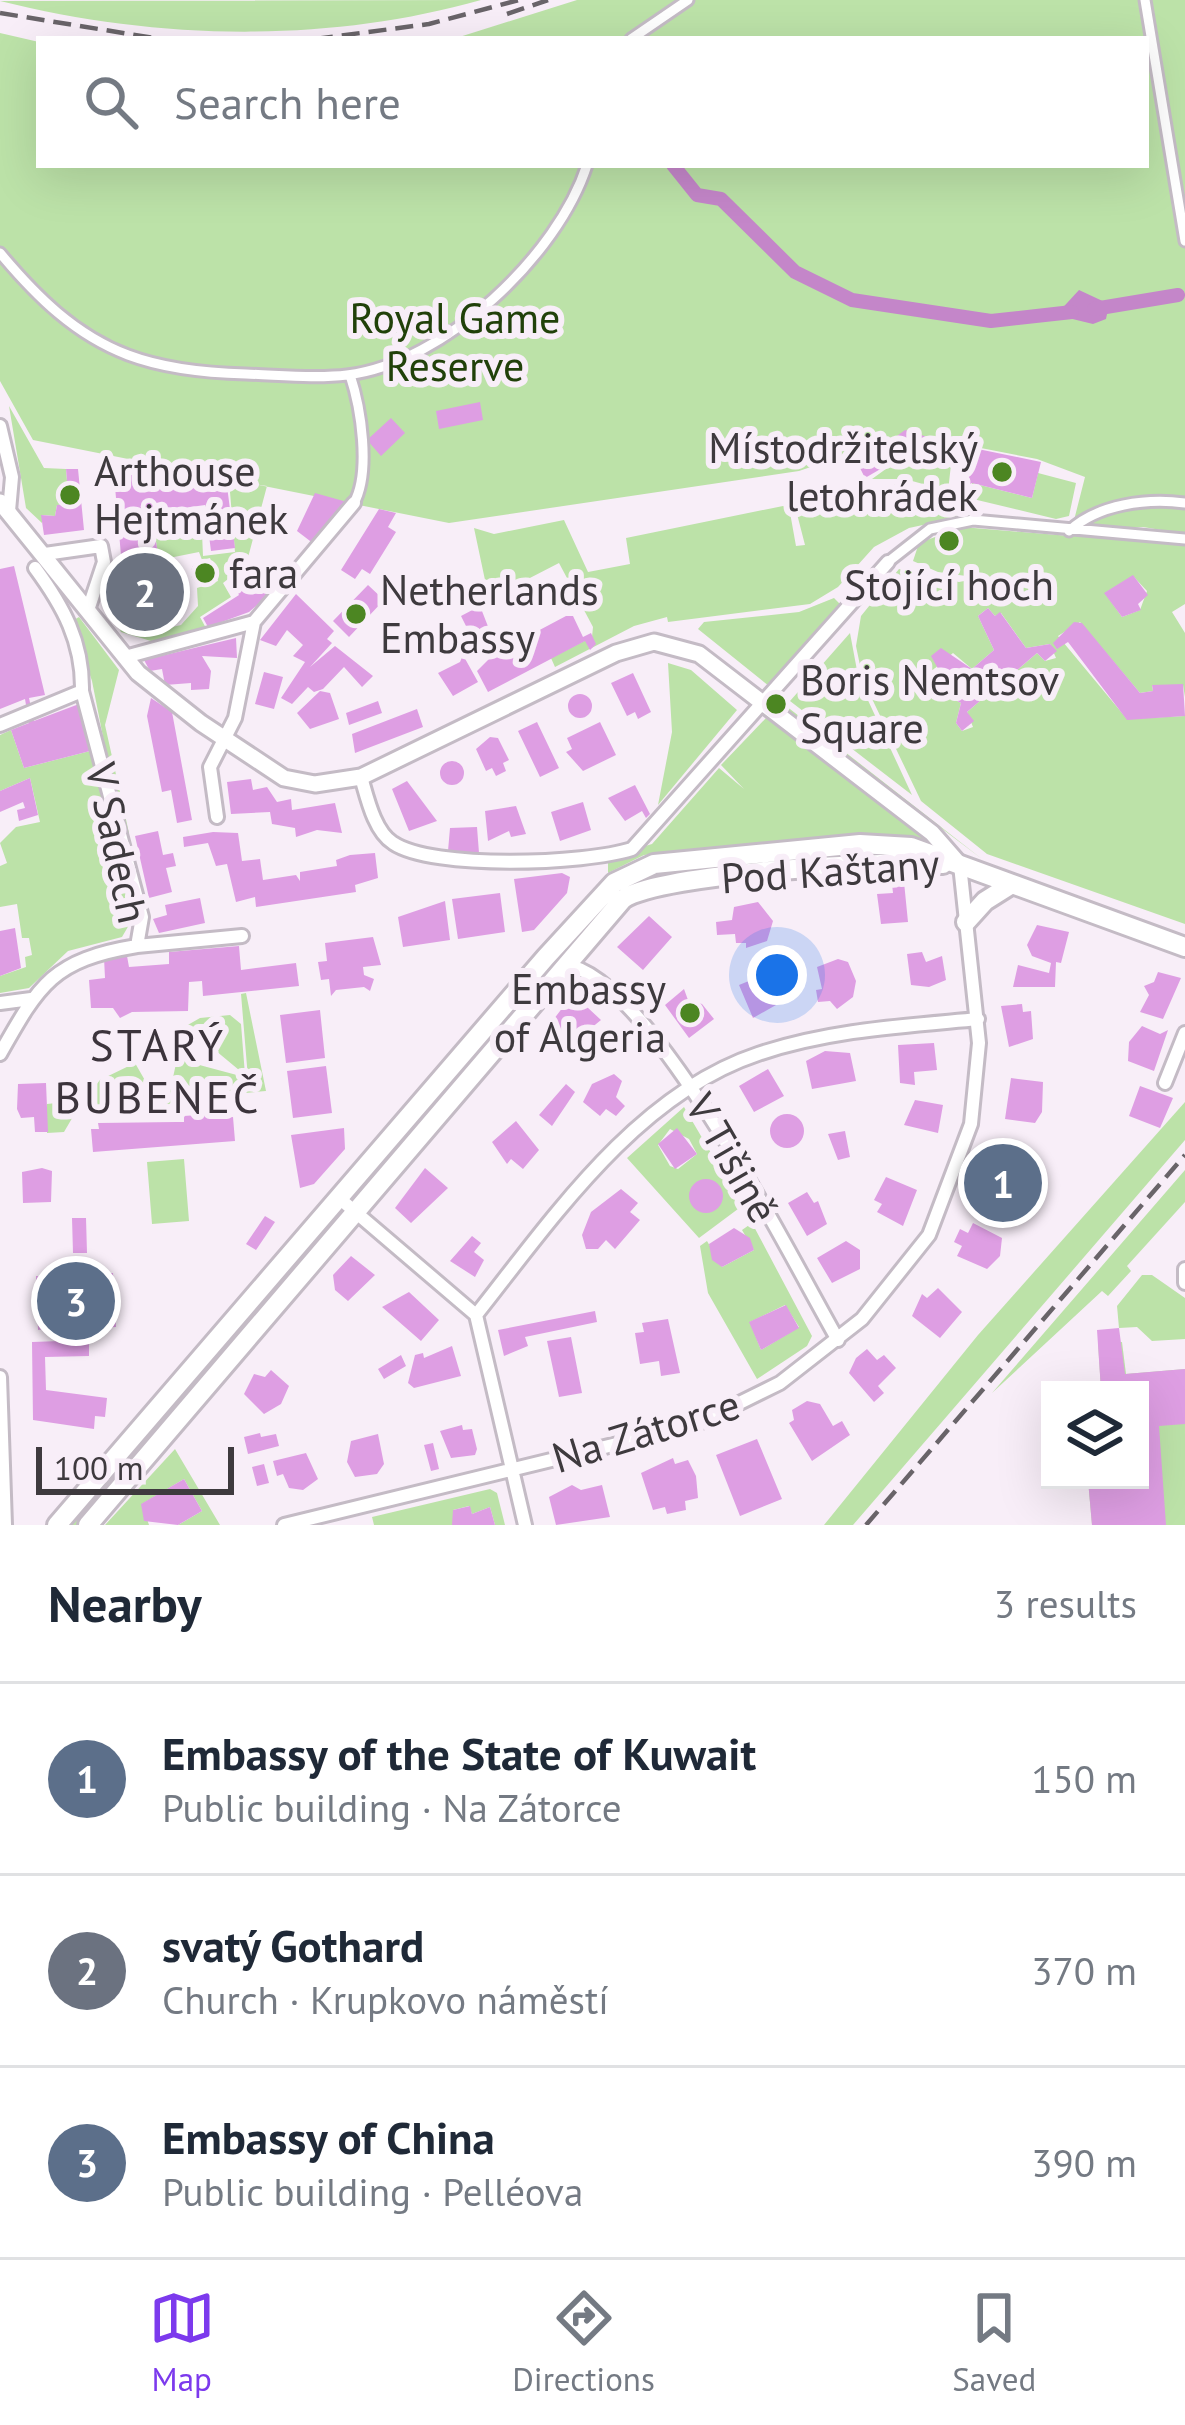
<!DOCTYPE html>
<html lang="en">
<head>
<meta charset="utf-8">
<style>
  :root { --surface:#fff; --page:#f2f2f3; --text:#1f2937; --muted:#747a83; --line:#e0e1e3; --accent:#7c3aed }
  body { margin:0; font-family:"PT Sans",sans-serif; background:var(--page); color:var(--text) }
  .controls { position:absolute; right:36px; bottom:36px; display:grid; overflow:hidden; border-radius:0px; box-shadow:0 12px 48px #0002 }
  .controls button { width:108px; height:108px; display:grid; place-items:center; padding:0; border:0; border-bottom:3px solid var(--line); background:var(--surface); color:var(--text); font:60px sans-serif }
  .scale { position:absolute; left:36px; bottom:30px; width:198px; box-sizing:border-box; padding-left:12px; border:6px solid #3e3a3e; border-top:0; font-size:33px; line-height:42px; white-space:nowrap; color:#3e3a3e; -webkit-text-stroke:9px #f8eef8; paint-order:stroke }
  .you { position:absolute; left:777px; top:975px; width:42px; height:42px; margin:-30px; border:9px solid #fff; border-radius:50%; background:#1a73e8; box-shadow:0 0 0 18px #1a73e833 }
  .badge { display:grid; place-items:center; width:78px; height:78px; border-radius:50%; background:var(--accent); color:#fff; font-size:39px; font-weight:700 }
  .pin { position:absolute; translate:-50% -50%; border:6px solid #fff; box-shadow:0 3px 12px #0006 }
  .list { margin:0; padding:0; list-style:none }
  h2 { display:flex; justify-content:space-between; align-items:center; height:156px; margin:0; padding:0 48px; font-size:51px }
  h2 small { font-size:39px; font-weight:400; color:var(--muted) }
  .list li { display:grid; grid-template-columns:78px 1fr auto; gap:36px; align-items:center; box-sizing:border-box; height:192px; padding:0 48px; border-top:3px solid var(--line) }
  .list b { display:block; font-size:45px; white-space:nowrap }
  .list p { margin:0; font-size:39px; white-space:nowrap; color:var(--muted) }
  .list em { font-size:39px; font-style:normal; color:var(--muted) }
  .icon { flex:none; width:66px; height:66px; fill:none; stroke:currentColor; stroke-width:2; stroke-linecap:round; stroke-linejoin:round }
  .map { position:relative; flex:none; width:1185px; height:1525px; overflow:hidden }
  .search { position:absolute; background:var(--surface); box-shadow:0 12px 48px #0002; left:36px; right:36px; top:36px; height:132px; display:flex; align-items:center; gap:30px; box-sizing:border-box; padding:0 42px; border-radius:0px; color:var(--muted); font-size:45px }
  .sheet { height:732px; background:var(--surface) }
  nav { display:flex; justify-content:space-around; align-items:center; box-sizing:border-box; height:168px; border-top:3px solid var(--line); background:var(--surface); font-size:33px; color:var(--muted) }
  nav a { display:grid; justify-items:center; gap:6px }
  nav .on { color:var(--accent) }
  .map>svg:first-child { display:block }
  .green { fill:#bce2a8; fill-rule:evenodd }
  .water { fill:#c486c9 }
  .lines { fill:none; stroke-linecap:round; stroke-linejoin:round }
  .canal { stroke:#c486c9; stroke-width:14 }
  .building { fill:#de9ee3 }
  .pedestrian-casing { stroke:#c4bbc5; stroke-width:15 }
  .minor-casing { stroke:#c4bbc5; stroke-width:18 }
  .tertiary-casing { stroke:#c4bbc5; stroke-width:21 }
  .secondary-casing { stroke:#c4bbc5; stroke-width:24 }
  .pedestrian { stroke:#fff; stroke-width:9 }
  .minor { stroke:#fff; stroke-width:12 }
  .tertiary { stroke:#fff; stroke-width:15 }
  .secondary { stroke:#fff; stroke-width:18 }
  .rail { stroke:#696469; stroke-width:4.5; stroke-dasharray:18 9; stroke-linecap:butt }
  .poi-dot { fill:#4c8622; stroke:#f8eef8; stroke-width:4.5 }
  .labels { text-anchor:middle; stroke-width:12; stroke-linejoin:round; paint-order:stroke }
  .park-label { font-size:42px; fill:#21410a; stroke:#f8eef8 }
  .poi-label { font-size:42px; fill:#3e3a3e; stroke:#f8eef8; text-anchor:start }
  .street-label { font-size:42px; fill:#3e3a3e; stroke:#f8eef8 }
  .neighbourhood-label { font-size:45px; letter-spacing:3px; fill:#3c343c; stroke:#f8eef8 }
</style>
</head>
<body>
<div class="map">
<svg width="1185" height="1525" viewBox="0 0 1185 1525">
  <rect width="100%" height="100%" fill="#f8eef8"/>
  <path class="green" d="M481,0C325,44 156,40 0,1Z
    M577,0H1185V534L1143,527L1087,532L1088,537L1136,536L1185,546V604L1172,612L1185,633V697L1183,685H1152L1153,691L1140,693L1080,622L1058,636L1127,719L1185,716V924L987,854L921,801L863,680L856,646L861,616L899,569L959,582L980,578L938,572L913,561L919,543L962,527L1070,536L1085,477L1037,459L909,434L799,471L449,523L33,440L0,381V33L39,42V165H1146V39H453ZM1133,576L1147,591L1140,610L1122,617L1105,593ZM988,608L995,616L1001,613L1026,648L1050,644L1056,658L1045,661L1037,653L1010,676L1003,690L994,689L967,712L973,727L962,731L956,723L961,703L946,695L947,685L934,669L953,653L972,669L994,650L978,616Z
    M9,406L44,468L66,469L69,504L57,505L55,516L42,515V523L26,508Z
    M930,451L952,456L948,491L905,479H872L908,453Z
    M1038,473L1076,483L1069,516L1056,519L973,499L972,483L1032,498Z
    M229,480L267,486L246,565L223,583L231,597L200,617L207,630L151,641L121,632L111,606H118L125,625L159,630L181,625L198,606L197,588L218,581L210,558L202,560L199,552L159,560L153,523L201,510L203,556L235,552Z
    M898,484L960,508L955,518L909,528L874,547L838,587L810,604L668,622L667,617L634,626L555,667L551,658L592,637L593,627L559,563L489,599L474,528L494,534L564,520L588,572L630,564L626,538L783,506L789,507L796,546L805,545L797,514L803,502Z
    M834,598L840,604L769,686L698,629L704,622L799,612Z
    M79,617L119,670L105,725L129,833H122L92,681L72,621Z
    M850,633L859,681L912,795L790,701Z
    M668,663L691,670L737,710L658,805L672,732Z
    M781,702L982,859L784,709Z
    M766,718L929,840L860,835L644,855L608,873V857L652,844L719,768L744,789L721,765Z
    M11,730L24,768L90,751L133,918L122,937L68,951L29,988L0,993V976L26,967L25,957L32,955L29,938H22L17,904L0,907V866L7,863L0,843L16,827L40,822L30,778L0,791V735Z
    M246,993L266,1091L179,1099L163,1107L139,1102L78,1108L64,1132L47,1133V1104L84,1100L100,1080L135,1063L158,1103L169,1096L177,1059L248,1078L241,994Z
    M230,1015L241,1024L245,1075L186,1026L200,1018Z
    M1185,1102V1140L853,1525H824L978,1335Z
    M684,1107L742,1206L699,1238L627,1158ZM670,1129L689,1139L697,1154L678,1169L670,1166L658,1145Z
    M184,1159L189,1221L152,1224L147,1162Z
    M1185,1170V1202L1127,1266L1131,1271L1108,1296L1102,1291L992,1393Z
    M338,1212L342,1215L80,1525H65Z
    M752,1223L812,1336L807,1346L757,1379L708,1293L700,1246L707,1241L722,1267L754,1250L742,1230ZM785,1305L799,1327L761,1350L750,1322Z
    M1142,1275H1152L1185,1298V1339L1152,1341L1137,1327L1119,1328L1117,1306Z
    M1122,1342L1126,1374L1185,1369V1525H1092L1088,1480H1140V1390H1101L1098,1343Z
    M175,1449L220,1525H178L202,1511L184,1479L142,1504L149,1525H105Z
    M490,1489L497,1493L505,1525H495L490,1507L472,1514L469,1506L453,1510V1525H374L372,1517Z"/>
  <path class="water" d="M1079,290L1109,304L1106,319L1093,324L1056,315Z"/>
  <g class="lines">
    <path class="canal" d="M673,165L697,195L721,199L795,272L852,300L991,321L1072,312
      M1094,309L1178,295"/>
  </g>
  <path class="building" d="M480,402L483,420L439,429L436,411Z
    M391,418L405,433L381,456L367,440Z
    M905,430L950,444L948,452L908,453L865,478L859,466L863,461Z
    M973,448L1041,462L1032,498L972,483L963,488L958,480L966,474Z
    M66,469H78L84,530L44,535L41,515L55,516L57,505L69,504Z
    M114,475H135L138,491L197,482L227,486L235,548L211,551L205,505L156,512L146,515L153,523L159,560L122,567Z
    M315,493L347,502L314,544L297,531Z
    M379,509L396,513L388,527L396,532L370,574L362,569L355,579L341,570Z
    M191 573a13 13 0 1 1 26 0a13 13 0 1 1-26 0Z
    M256,561L266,578L273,574L280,585L249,612L208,627L203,618L239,595L230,580Z
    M14,566L45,695L29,698L34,721L79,704L90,751L24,768L11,730L29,723L25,699L0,709V569Z
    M166,575L173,587L171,600L119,612L116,589Z
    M1133,575L1148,595L1138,604L1141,610L1122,617L1104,593Z
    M898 591a11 11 0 1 1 22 0a11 11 0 1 1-22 0Z
    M368,585L384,600L349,637L333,621Z
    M296,594L334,631L327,639L332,643L310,667L335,646L373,676L362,687L344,667L323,689L314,692L308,687L292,704L281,698L305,662L293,656L303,645L287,630L276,646L260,640Z
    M480,606L498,652L566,616H573L583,637L591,633L596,644L590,650L585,641L488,692L477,671L494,654L489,645L478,651L472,639L463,644L457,633L467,628L461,616Z
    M988,608L995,616L1000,612L1026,648L1050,644L1057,651L1045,661L1037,653L1010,676L1003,691L994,689L967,712L974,721L962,731L956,723L961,703L946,695L947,685L931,656L941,648L972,669L994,650L978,616Z
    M1074,622L1082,623L1140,693L1153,691L1152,685L1183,684L1185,716L1127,720L1068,642L1057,649L1053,643Z
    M236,638L237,658L202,656L211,671L209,689L191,690V683L165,685L162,669L150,671L144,660Z
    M463,655L478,682L453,696L438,673L460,662Z
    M264,672L283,677L274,709L255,704Z
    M633,673L651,712L638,719L635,712L627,716L611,683Z
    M320,691L330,693L339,719L310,729L297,713Z
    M568 706a12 12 0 1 1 24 0a12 12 0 1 1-24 0Z
    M151,698L172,712L192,820L177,823L171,790L162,792L147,716Z
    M378,701L382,713L349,725L346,713Z
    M417,709L423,727L355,753L352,734Z
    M537,722L559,768L540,777L518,731Z
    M600,722L616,755L583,771L566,752L572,749L567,738Z
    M490,737L498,738L509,760L503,763L506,771L496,776L492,768L486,771L476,749Z
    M440 773a12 12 0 1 1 24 0a12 12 0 1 1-24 0Z
    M30,778L38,815L19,821L17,810L25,808L23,802L0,812V791Z
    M251,779L253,790L267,787L277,802L291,799L292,810L335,803L342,833L317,830L296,837L295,828L272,824L270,812L231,814L227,782Z
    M407,781L437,821L409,831L392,789Z
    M635,785L650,814L646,818L642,811L625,821L608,798Z
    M583,802L591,830L560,841L551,812Z
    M516,806L526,834L511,837L509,831L488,841L485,811Z
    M477,827L479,853L448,851L450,828Z
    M158,831L163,855L173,853L176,866L166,868L172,892L149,898L135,836Z
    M213,832L238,833L242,861L260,859L263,880L296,875L300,881V872L337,866L336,860L350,855L375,853L378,878L355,885L356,892L256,907L255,897L236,902L227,864L216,866L208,843L184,847L183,837Z
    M562,873L570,877L567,893L534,930L522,932L514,879Z
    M904,882L908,922L881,924L877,894L893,893L892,884Z
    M500,893L505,932L458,939L452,899Z
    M200,898L205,923L159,933L153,919L167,915L165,905Z
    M445,901L450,940L403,947L398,917Z
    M758,902L773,921L767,941L746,948V943H736L735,934L717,935L716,922L732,920L734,907Z
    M649,916L672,937L643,970L617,947Z
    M1037,925L1069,932L1061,963L1056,962L1055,987H1013L1018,965L1049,973L1051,963L1032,956L1027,945Z
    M15,928L21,968L0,976V931Z
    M373,937L381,965L363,967L364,975L374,979L370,991L364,987L336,990L331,996L329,979L321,980L318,962L327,961L325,943Z
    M239,946L241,970L296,963L299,986L203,996L202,981L189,982L188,1011L132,1012L120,1018L113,1008H91L89,980L105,978L104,958L127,956L129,967L169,964V952Z
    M922,952L926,962L942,956L946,980L929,987L911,985L907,954Z
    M838,959L848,962L856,981L853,997L837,1009L830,1001L818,1002L816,990L822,989L817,967Z
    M1158,972L1181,978L1163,1019L1140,1012L1149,995L1144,986L1154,982Z
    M761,976L763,985L777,980L783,1001L753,1018L739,985Z
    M684,989L688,1000L702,1004L714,1019L689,1038L665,1005Z
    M573,994L601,1020L569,1046L547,1028Z
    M1022,1004L1023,1012L1031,1011L1033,1039L1009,1047L1001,1006Z
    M320,1010L325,1058L286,1063L280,1015Z
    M1142,1026L1160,1034L1168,1030L1154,1071L1128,1061L1129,1042Z
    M934,1043L937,1070L914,1072L915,1085L900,1083L898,1045Z
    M825,1051L850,1053L856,1081L812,1089L806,1061Z
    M326,1066L332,1113L293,1118L287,1071Z
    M768,1069L784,1096L754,1112L739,1086Z
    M614,1074L622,1081L616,1097L625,1106L616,1116L606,1109L600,1116L583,1102L592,1084Z
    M1011,1078L1043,1082L1042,1112L1035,1123L1005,1119Z
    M46,1083L48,1132H35L34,1117L21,1118L17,1109L18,1084Z
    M566,1084L575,1092L552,1126L539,1115Z
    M1140,1086L1173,1098L1160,1128L1129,1116Z
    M915,1100L943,1105L938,1133L904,1125Z
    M224,1113L225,1118L233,1117L235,1141L93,1152L91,1129H99L98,1123L176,1122H184V1116Z
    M770 1131a17 17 0 1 1 34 0a17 17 0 1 1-34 0Z
    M516,1121L539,1150L523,1169L511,1159L507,1164L492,1142Z
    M344,1128L345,1149L314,1184L300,1188L291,1135Z
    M677,1128L697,1154L675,1169L658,1144Z
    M845,1131L850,1157L838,1160L828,1134Z
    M997,1155L1025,1163L1009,1210L998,1206L1001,1196L986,1189Z
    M42,1168L52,1171L51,1202L23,1203L22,1172Z
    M425,1168L448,1188L411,1223L395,1208Z
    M886,1177L917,1190L903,1226L877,1212L882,1204L874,1200Z
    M689 1196a17 17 0 1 1 34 0a17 17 0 1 1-34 0Z
    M621,1189L638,1203L630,1212L640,1220L615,1249L606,1240L598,1249H586L582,1235L591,1212Z
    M807,1192L814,1203L818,1201L827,1224L807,1236L788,1203Z
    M265,1216L275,1222L256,1250L246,1244Z
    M72,1218H86L87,1253H73Z
    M973,1223L1002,1238L1000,1256L987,1269L957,1256L962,1246L954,1242L960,1229L968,1233Z
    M734,1228L750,1238L754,1250L722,1267L712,1260L709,1244Z
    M472,1236L481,1243L474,1252L484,1260L475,1277L450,1261Z
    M846,1241L860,1250V1269L832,1283L817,1258Z
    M351,1256L375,1275L348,1301L335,1290L333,1275Z
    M94,1273H113L116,1327L96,1328V1322L38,1330L36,1276L94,1279Z
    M938,1288L962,1312L940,1338L912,1316L922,1294L927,1298Z
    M409,1292L439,1320L421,1341L382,1307Z
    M786,1305L799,1328L761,1350L749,1322Z
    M595,1311L597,1322L525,1337L528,1346L504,1356L498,1330Z
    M668,1319L680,1373L661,1376L659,1361L640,1364L635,1333L644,1332L642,1323Z
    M1119,1328L1125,1374L1185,1369V1424L1159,1426L1166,1525H1092L1088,1480H1140V1390H1101L1097,1330Z
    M571,1337L582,1393L559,1397L547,1341Z
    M89,1340V1356L45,1357L46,1390L107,1398L105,1417L95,1416L94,1429L33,1420L32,1342Z
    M452,1346L461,1376L414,1388L408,1383L415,1355L423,1353L424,1358Z
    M867,1349L877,1360L884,1355L896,1368L878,1386L884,1393L874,1402L849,1373L856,1358Z
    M401,1355L406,1366L384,1379L378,1369Z
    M271,1370L289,1386L281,1404L264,1414L244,1394L254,1374L265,1377Z
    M807,1401L820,1404L833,1426L842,1421L850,1435L812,1461L789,1423L794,1420L792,1410Z
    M462,1425L463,1430L472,1429L477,1449L475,1455L451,1458L440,1431Z
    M260,1433L261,1437L276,1434L279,1446L248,1454L244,1437Z
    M378,1434L384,1464L377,1474L355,1477L347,1462L351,1441Z
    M757,1439L782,1499L740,1516L716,1455Z
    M433,1443L439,1469L431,1471L424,1445Z
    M306,1453L318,1479L303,1490L289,1488L283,1474L277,1476L273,1461Z
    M673,1458L675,1464L688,1460L696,1476L698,1498L685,1501L686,1510L667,1514L665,1507L653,1510L641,1473Z
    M264,1464L269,1483L257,1486L252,1467Z
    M184,1479L202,1511L178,1525L144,1521L141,1504Z
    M572,1485L581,1490L602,1485L610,1517L556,1525L549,1497Z
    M470,1506L472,1514L490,1507L495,1525H452L453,1510Z"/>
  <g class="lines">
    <defs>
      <path id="pedestrian" d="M1145,0L1185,241
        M631,39L688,0
        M0,253C36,296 75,335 128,355C165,369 207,373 246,374C279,375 315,379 347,375C445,363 558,255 587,165
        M350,375C361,408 371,472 354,503
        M1069,531C1098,504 1147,498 1185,503
        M888,562L930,529L973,520L1185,539"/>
      <path id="minor" d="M0,426L12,477L9,511
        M45,554L101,546L104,562L88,610
        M125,657L254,622L354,503
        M0,725L82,691
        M361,777C367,797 374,831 393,843C433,870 585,864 632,849L888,562
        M217,817L210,767L235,718L254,622
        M137,946L242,936
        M565,965C650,975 793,1262 838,1340
        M0,1003L31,999
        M0,1054C40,983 53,960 137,946L142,917L82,691C83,642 63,606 35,568
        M1165,1083L1185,1033
        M339,1198L476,1315L525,1525
        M1185,1269V1283
        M476,1315C552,1219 637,1094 758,1054C829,1030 904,1026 978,1019
        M0,1377L5,1525
        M284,1525L695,1425L780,1383L862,1319L929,1235L971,1124L979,1043L960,865"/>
      <path id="tertiary" d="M0,502L138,673L201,723L284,778L315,784L361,777L616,653L654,642L699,654L932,833L960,865"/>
      <path id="secondary" d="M966,922L985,901L1012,884
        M57,1525L546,957L614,883L654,864L860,844L911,847L1185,947
        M88,1525L623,899C662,873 889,860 943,864"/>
    </defs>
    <use href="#pedestrian" class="pedestrian-casing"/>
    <use href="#minor" class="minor-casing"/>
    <use href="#tertiary" class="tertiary-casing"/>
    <use href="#secondary" class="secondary-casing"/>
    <use href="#pedestrian" class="pedestrian"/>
    <use href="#minor" class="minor"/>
    <use href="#tertiary" class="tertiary"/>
    <use href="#secondary" class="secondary"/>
    <path class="rail" d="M0,13L160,39
      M507,14L548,0
      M315,39L429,24L519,0
      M866,1525L1185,1155"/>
  </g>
  <g class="poi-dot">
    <circle cx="1002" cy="472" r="12"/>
    <circle cx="70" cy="495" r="12"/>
    <circle cx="949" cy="541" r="12"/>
    <circle cx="205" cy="573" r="12"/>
    <circle cx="356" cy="614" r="12"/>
    <circle cx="776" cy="704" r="12"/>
    <circle cx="690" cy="1013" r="12"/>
  </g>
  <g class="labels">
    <g class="park-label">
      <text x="455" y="333">Royal Game<tspan x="455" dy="48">Reserve</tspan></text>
    </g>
    <g class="poi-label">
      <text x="978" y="463" text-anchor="end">Místodržitelský<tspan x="978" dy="48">letohrádek</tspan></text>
      <text x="94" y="486">Arthouse<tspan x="94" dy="48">Hejtmánek</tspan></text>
      <text x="229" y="588">fara</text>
      <text x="949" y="600" text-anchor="middle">Stojící hoch</text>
      <text x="380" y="605">Netherlands<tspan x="380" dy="48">Embassy</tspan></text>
      <text x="800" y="695">Boris Nemtsov<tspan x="800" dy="48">Square</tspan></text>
      <text x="666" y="1004" text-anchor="end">Embassy<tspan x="666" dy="48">of Algeria</tspan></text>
    </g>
    <g class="street-label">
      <text transform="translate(117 843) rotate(78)" y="15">V Sadech</text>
      <text transform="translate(830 871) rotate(-4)" y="15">Pod Kaštany</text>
      <text transform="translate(732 1158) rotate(60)" y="15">V Tišině</text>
      <text transform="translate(646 1431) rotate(-17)" y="15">Na Zátorce</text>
    </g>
    <g class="neighbourhood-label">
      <text x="158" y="1061">STARÝ<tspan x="158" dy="52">BUBENEČ</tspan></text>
    </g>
  </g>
</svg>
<div class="controls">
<button><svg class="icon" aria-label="layers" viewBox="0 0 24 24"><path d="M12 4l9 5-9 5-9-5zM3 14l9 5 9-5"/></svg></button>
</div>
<div class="scale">100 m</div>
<div class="you"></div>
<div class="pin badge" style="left:1003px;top:1183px;background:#5c6f8a">1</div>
<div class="pin badge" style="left:145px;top:592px;background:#6b7280">2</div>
<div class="pin badge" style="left:76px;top:1301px;background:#5c6f8a">3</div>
<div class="search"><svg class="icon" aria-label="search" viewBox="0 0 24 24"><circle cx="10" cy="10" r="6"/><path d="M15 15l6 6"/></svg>Search here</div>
</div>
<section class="sheet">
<h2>Nearby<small>3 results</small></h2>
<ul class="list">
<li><span class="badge" style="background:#5c6f8a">1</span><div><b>Embassy of the State of Kuwait</b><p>Public building · Na Zátorce</p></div><em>150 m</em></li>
<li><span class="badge" style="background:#6b7280">2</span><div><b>svatý Gothard</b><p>Church · Krupkovo náměstí</p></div><em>370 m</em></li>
<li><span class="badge" style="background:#5c6f8a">3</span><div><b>Embassy of China</b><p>Public building · Pelléova</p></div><em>390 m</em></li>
</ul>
</section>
<nav>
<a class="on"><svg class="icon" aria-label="map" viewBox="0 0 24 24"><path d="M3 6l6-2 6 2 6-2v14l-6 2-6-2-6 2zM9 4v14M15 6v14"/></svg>Map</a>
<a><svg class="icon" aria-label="directions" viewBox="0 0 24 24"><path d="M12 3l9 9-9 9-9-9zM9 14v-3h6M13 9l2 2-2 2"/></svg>Directions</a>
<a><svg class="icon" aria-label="saved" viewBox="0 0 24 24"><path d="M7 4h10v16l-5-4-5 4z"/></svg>Saved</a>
</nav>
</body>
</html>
